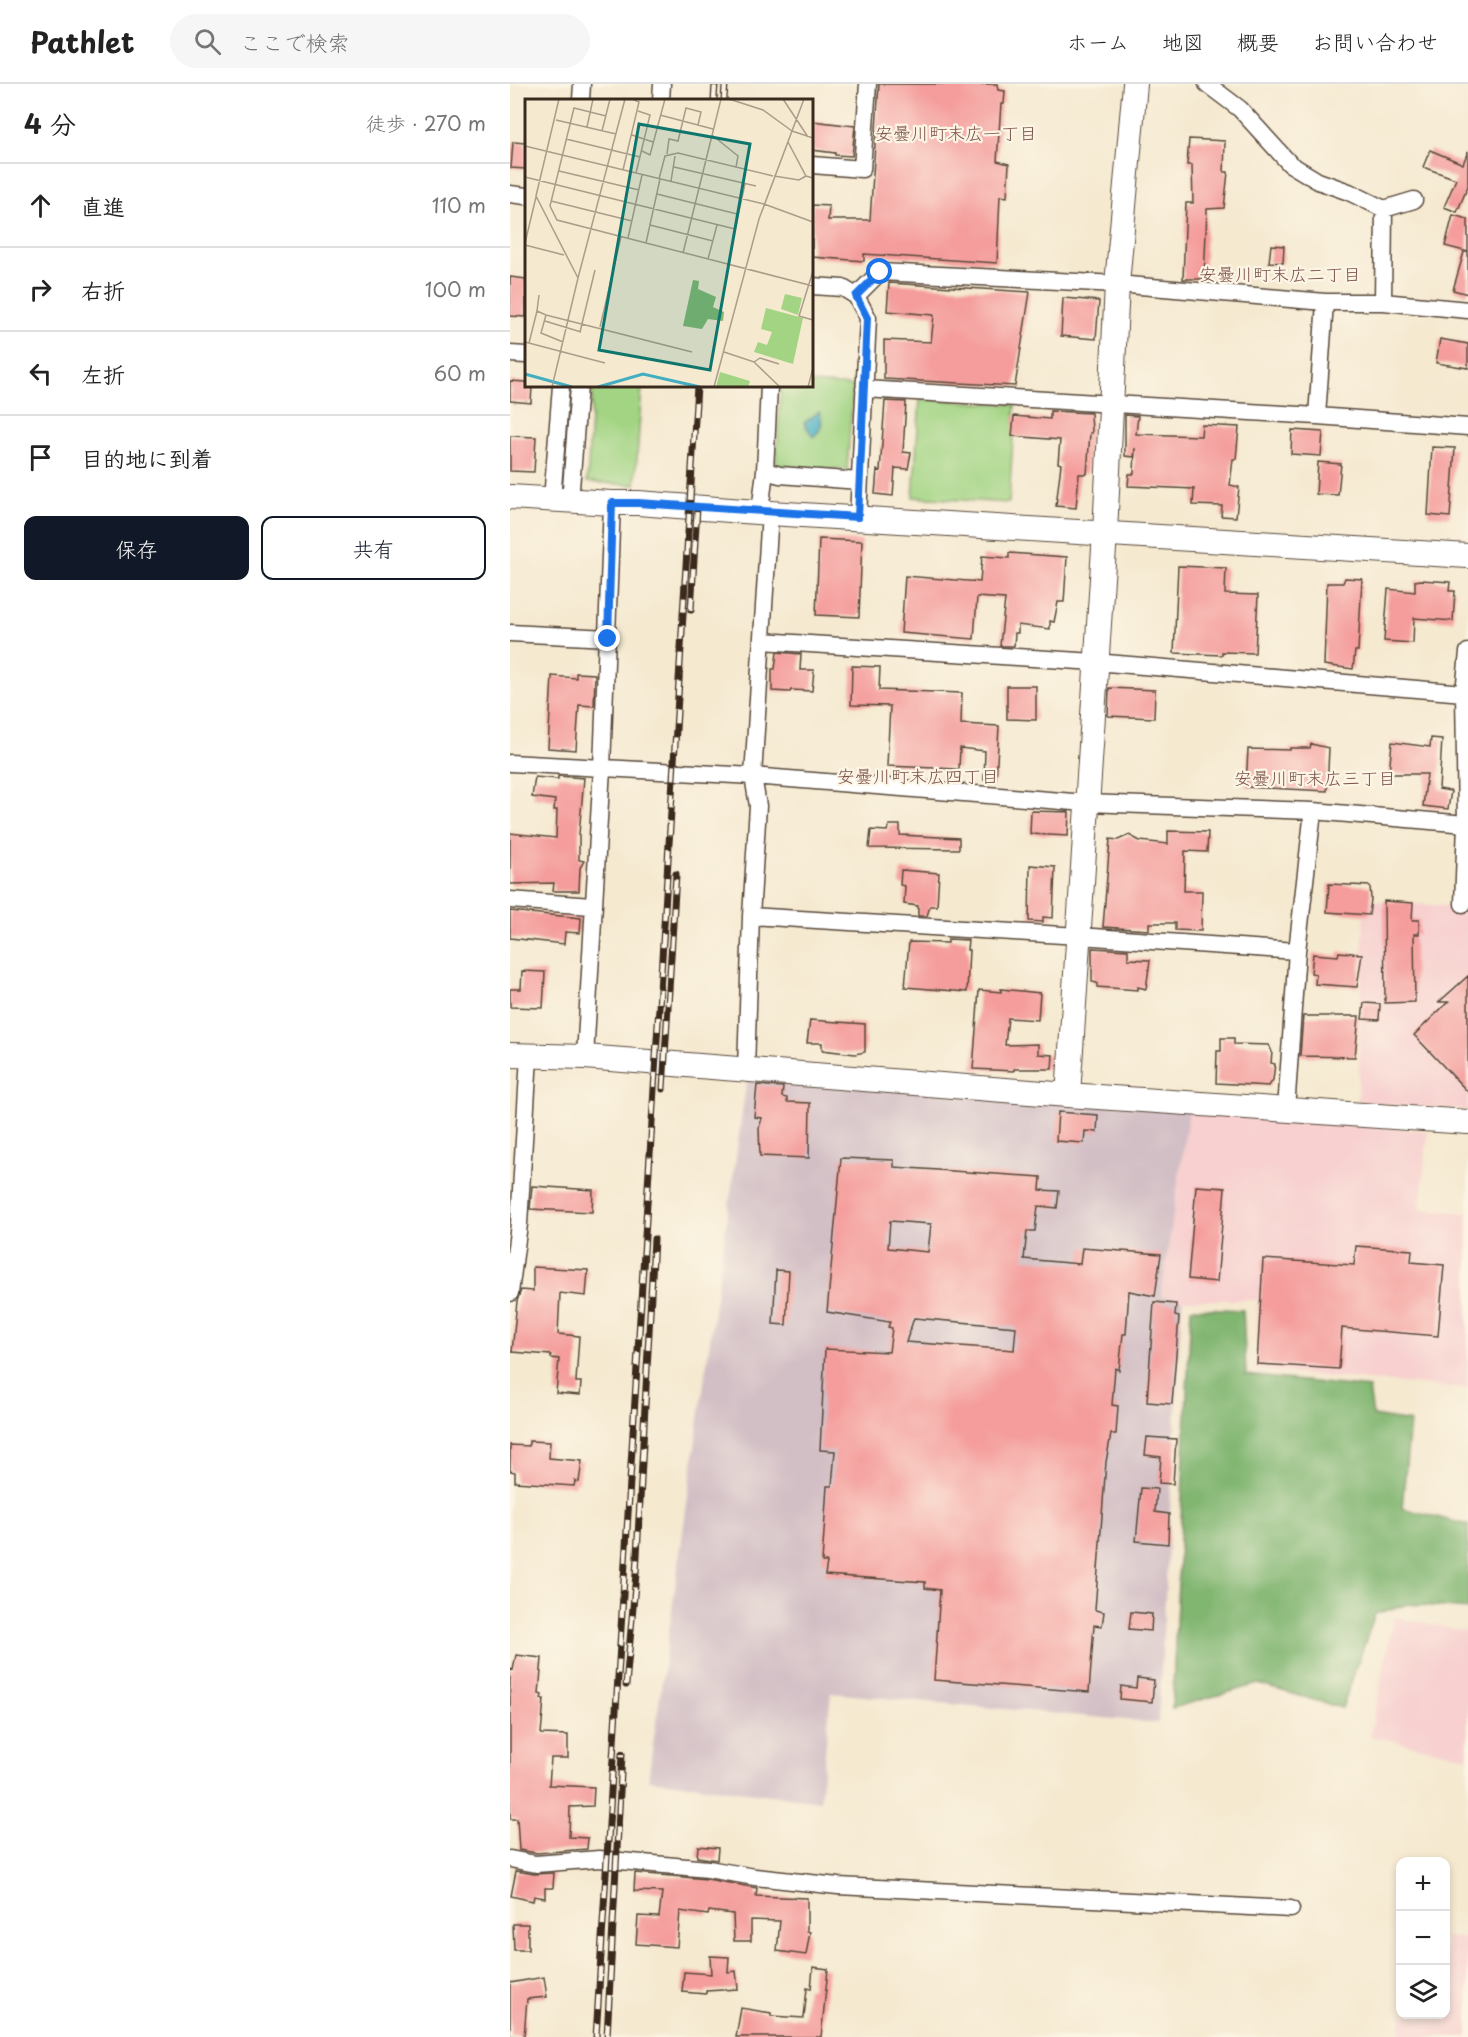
<!DOCTYPE html>
<html lang="ja">
<head>
<meta charset="utf-8">
<style>
  :root { --surface:#fff; --page:#f6f6f6; --text:#222; --muted:#767676; --line:#e0e0e0; --accent:#111827 }
  body { margin:0; font-family:"Playpen Sans","Klee One",sans-serif; background:var(--page); color:var(--text) }
  .controls { position:absolute; right:18px; bottom:18px; display:grid; overflow:hidden; border-radius:12px; box-shadow:0 3px 9px #0003 }
  .controls button { width:54px; height:54px; display:grid; place-items:center; padding:0; border:0; border-bottom:2px solid var(--line); background:var(--surface); color:var(--text); font:30px sans-serif }
  .stop { position:absolute; width:18px; height:18px; margin:-14px; border:4px solid #1a73e8; border-radius:50%; background:#fff }
  .stop.end { background:#1a73e8; border-color:#fff; box-shadow:0 2px 6px #0008 }
  .list { margin:0; padding:0; list-style:none }
  h2 { display:flex; justify-content:space-between; align-items:center; height:78px; margin:0; padding:0 24px; font-size:26px }
  h2 small { font-size:20px; font-weight:400; color:var(--muted) }
  .list li { display:grid; grid-template-columns:39px 1fr auto; gap:18px; align-items:center; box-sizing:border-box; height:84px; padding:0 24px; border-top:2px solid var(--line) }
  .list b { display:block; font-size:22px; white-space:nowrap }
  .list em { font-size:20px; font-style:normal; color:var(--muted) }
  .actions { display:flex; gap:12px; padding:18px 24px }
  .actions a { flex:1; padding:14px 0; border:2px solid var(--accent); border-radius:12px; text-align:center; font-size:21px; color:var(--accent) }
  .actions .main { background:var(--accent); color:#fff }
  .icon { flex:none; width:33px; height:33px; fill:none; stroke:currentColor; stroke-width:2; stroke-linecap:round; stroke-linejoin:round }
  .map { position:relative; flex:none; width:958px; height:1953px; overflow:hidden }
  header { display:flex; align-items:center; gap:36px; box-sizing:border-box; height:84px; padding:0 30px; background:var(--surface); border-bottom:2px solid var(--line) }
  header strong { font-size:28px }
  nav { display:flex; gap:33px; margin-inline-start:auto; font-size:21px }
  .search { width:420px; height:54px; background:var(--page); display:flex; align-items:center; gap:15px; box-sizing:border-box; padding:0 21px; border-radius:33px; color:var(--muted); font-size:22px }
  main { display:flex }
  aside { flex:1; background:var(--surface) }
  .map>svg:first-child { display:block }
  .built { fill:#f7d0cf }
  .industrial { fill:#d2bec5 }
  .green { fill:#a2d483; stroke:#6e7f50; stroke-width:1.5 }
  .forest { fill:#81b671; stroke:#5e7048; stroke-width:1.5 }
  .water { fill:#43adc2; stroke:#3f6c70; stroke-width:1.5 }
  .building { fill:#f49d9c; fill-rule:evenodd }
  .lines { fill:none; stroke-linecap:round; stroke-linejoin:round }
  .street-casing { stroke:#574739; stroke-width:19 }
  .secondary-casing { stroke:#574739; stroke-width:26 }
  .street { stroke:#fff; stroke-width:16 }
  .secondary { stroke:#fff; stroke-width:24 }
  .rail-casing { stroke:#3b2a1e; stroke-width:7 }
  .rail { stroke:#fcf5e5; stroke-width:4.5; stroke-dasharray:14; stroke-linecap:butt }
  .route { stroke:#1a73e8; stroke-width:8 }
  .labels { text-anchor:middle; stroke-width:4.5; stroke-linejoin:round; paint-order:stroke }
  .neighbourhood-label { font-size:18px; fill:#7c524a; stroke:#fcf5e5 }
  .inset-river { fill:none; stroke:#43adc2; stroke-width:3 }
  .inset-road { fill:none; stroke:#ab9d89; stroke-width:1.5 }
  .view { fill:#0f766e; fill-opacity:0.15; stroke:#0f766e; stroke-width:3 }
  .inset-edge { fill:none; stroke:#3b2a1e; stroke-width:3 }
</style>
</head>
<body>
<header>
<strong>Pathlet</strong>
<div class="search"><svg class="icon" aria-label="search" viewBox="0 0 24 24"><circle cx="10" cy="10" r="6"/><path d="M15 15l6 6"/></svg>ここで検索</div>
<nav><a>ホーム</a><a>地図</a><a>概要</a><a>お問い合わせ</a></nav>
</header>
<main>
<aside>
<h2>4 分<small>徒歩 · 270 m</small></h2>
<ul class="list">
<li><svg class="icon" aria-label="ahead" viewBox="0 0 24 24"><path d="M12 20V5M6 11l6-6 6 6"/></svg><div><b>直進</b></div><em>110 m</em></li>
<li><svg class="icon" aria-label="right" viewBox="0 0 24 24"><path d="M7 20v-9h11M14 6l5 5-5 5"/></svg><div><b>右折</b></div><em>100 m</em></li>
<li><svg class="icon" aria-label="left" viewBox="0 0 24 24"><path d="M17 20v-9H6M10 6l-5 5 5 5"/></svg><div><b>左折</b></div><em>60 m</em></li>
<li><svg class="icon" aria-label="arrive" viewBox="0 0 24 24"><path d="M6 21V4h12l-3 4 3 4H6"/></svg><div><b>目的地に到着</b></div></li>
</ul>
<div class="actions"><a class="main">保存</a><a>共有</a></div>
</aside>
<div class="map">
<svg width="958" height="1953" viewBox="0 0 958 1953">
  <rect width="100%" height="100%" fill="#fcf5e5"/>
  <filter id="ink" filterUnits="userSpaceOnUse"><feTurbulence type="fractalNoise" baseFrequency=".0167" numOctaves="2"/><feDisplacementMap in="SourceGraphic" scale="12" xChannelSelector="R" yChannelSelector="G"/><feConvolveMatrix kernelMatrix="1 2 1 2 8 2 1 2 1" color-interpolation-filters="sRGB"/></filter>
  <filter id="wash" filterUnits="userSpaceOnUse"><feTurbulence type="fractalNoise" baseFrequency=".008" numOctaves="4" result="noise"/><feDisplacementMap in="SourceGraphic" scale="24" xChannelSelector="R" yChannelSelector="G"/><feGaussianBlur stdDeviation="1.35" result="paint"/><feColorMatrix in="noise" values="0 0 0 0 0 0 0 0 0 0 0 0 0 0 0 0 0 1.4 0 .05"/><feComposite in="paint" operator="in"/></filter>
  <g filter="url(#wash)">
    <rect width="100%" height="100%" fill="#f5e9d0"/>
    <path class="built" d="M854,816L958,824V1026L848,1018Z
      M679,1026L918,1047L910,1125L958,1129V1305L746,1286L747,1216H672L651,1212Z
      M884,1533L958,1548V1673L860,1652Z
      M936,1853L958,1854V1953H890L892,1931L936,1930Z"/>
    <path class="industrial" d="M237,994L679,1026L651,1212L672,1216L648,1639L321,1609L310,1717L138,1696Z"/>
    <path class="green" d="M302,299L343,302L337,386L266,381L271,302H302Z
      M83,302H132L125,401L77,398Z
      M410,315L505,321L499,419L403,413Z"/>
    <path class="forest" d="M681,1224L733,1226L736,1291L859,1304L863,1332L900,1338L892,1424L958,1441V1525L898,1520L865,1530L832,1624L748,1600L662,1624Z"/>
    <path class="water" d="M309,328C314,338 312,346 303,353L294,339Z"/>
    <g id="blocks">
      <path class="building" d="M369,0H487L488,6L495,7L494,20H491L487,77L499,80L497,113L490,112L487,179L354,170V177L302,173V121L319,122L318,136H360Z
        M302,37L345,42L342,72L325,71V69L302,66Z
        M679,55L715,57L714,88H718L714,124L697,125L694,195H673L676,119H683L682,81H677Z
        M3,58L16,59V85L1,84Z
        M920,66L953,80L958,67V102L947,128L934,123L946,95L913,83Z
        M943,131L958,135V210L943,206L954,168H958L935,162Z
        M761,161L774,162L773,179L759,178Z
        M0,193L16,195V233L0,232Z
        M379,199L520,208L505,302L374,295V256L421,258L424,231L377,227Z
        M553,214L589,217L586,255L551,252Z
        M930,255L958,260V284L926,279Z
        M0,297L16,298V302H22L21,319L0,317Z
        M375,317L396,318L393,368L401,369L398,385L385,384L383,412L365,410L367,386L370,387Z
        M540,327L581,329L582,349H580L577,390H569L566,424L546,422L551,380L548,379L550,356L502,352L504,332L540,335Z
        M615,331L628,332L626,350L691,352L692,341L729,343L726,375H723L720,401L729,403L726,433L711,432L712,422L683,421L684,405L618,402L619,390H624L625,364L624,373L615,372Z
        M782,346L813,348L811,372L781,370Z
        M0,352L26,353L24,388L0,387Z
        M922,363L945,364L940,433L918,431Z
        M808,378L831,380L828,411L806,410Z
        M309,455L352,457L349,533L306,531Z
        M499,469L557,473L554,518H548L544,538L540,537V545L508,541V549H505L504,562H490L495,515L467,513L464,555L391,549L395,492L470,498L472,472L499,474Z
        M668,482L716,484L715,510L748,511L745,569L712,568V571L664,569Z
        M835,494L852,495L848,567H845L843,585L814,581L817,499H833Z
        M911,496L940,498L939,507H945L943,537L904,534L903,559L874,557L878,505L905,508V497Z
        M267,568L291,570L290,586H304L302,607L281,606L280,608L262,607V585H265Z
        M342,582L370,583L369,606L452,609L451,640L489,642L486,697L474,696L475,667L450,664L449,685L377,682L380,622L341,621Z
        M66,589L85,590L84,622L69,621L66,666L38,664L42,592L66,594Z
        M497,602H526V636L497,635Z
        M599,604L645,606L644,634L598,632Z
        M921,654L932,655L929,705L941,707L938,725L913,722L917,690H879L882,658L920,663Z
        M801,660L819,664L817,707L736,703L738,665L780,666V664H800Z
        M48,692L74,694L69,750V776L74,777L70,784L69,807H43L44,799L0,800V749L46,754L47,726H44L45,716L22,713L25,693L48,695Z
        M521,727L559,728L558,752L520,750Z
        M379,741H390V751L449,754V765L359,764L361,746L377,747Z
        M658,747L698,748L697,768L675,767L674,807H692L691,847L665,846V839H639V846L593,843L600,755L608,756L619,751L630,757L658,760Z
        M520,781L545,783L543,834L533,833V838L519,837Z
        M391,786L429,789L427,822H420L417,832H408V822L394,820L395,802L390,801Z
        M819,800L860,802L861,815L859,831L817,828Z
        M874,817L903,819L902,836H909V850H904L905,918L875,919Z
        M0,827L71,834L70,849L55,848L54,860L0,854Z
        M438,855L458,856L457,866H459L457,908L395,903L399,858L438,859Z
        M582,864L618,866V875L640,876L636,905L628,903V906L587,903V899L582,898Z
        M829,868L852,870L847,903L805,900L806,890L801,889L803,870L828,872Z
        M12,887L35,888L33,924L0,923V905H11Z
        M958,892V1008L904,951L938,918H929Z
        M491,905L530,909L528,936L498,934L495,961L528,960V970L543,971L542,985H504V987L463,985L469,906L491,908Z
        M854,919L870,920L869,936L852,935Z
        M793,932H849L845,973L790,972Z
        M300,936L355,940V968L345,970L312,966V959H297Z
        M711,954H724V960L759,961L762,968L761,979L765,980L763,996L759,1002L706,999L707,967H711Z
        M247,1001L273,1003L272,1013L277,1014V1018L300,1019L299,1074L250,1072L249,1044L252,1034L244,1033Z
        M548,1028L588,1031L587,1048L575,1047L574,1059L546,1057Z
        M331,1074L384,1076V1083L531,1093L530,1106L549,1107L547,1124L528,1122L525,1147H517L514,1175L570,1180L572,1164L651,1170L645,1212L619,1207L616,1250H613L609,1286L605,1284L602,1321L608,1322L606,1350H601L596,1378L585,1526L594,1528L592,1542L584,1541L579,1608L424,1596L430,1506L415,1504V1498L315,1491L317,1478H312L317,1402H322L325,1367L310,1366L315,1265L379,1268L382,1244L378,1243L380,1238L317,1228ZM380,1137L421,1140L418,1168L378,1164ZM404,1234L506,1243L504,1266L396,1258Z
        M22,1102L83,1106L82,1128L20,1125Z
        M686,1102L715,1104L707,1198L678,1195Z
        M846,1162L902,1166L901,1178L934,1181L928,1252L832,1244L829,1285L747,1280L753,1175L844,1181Z
        M23,1183L78,1186L76,1212L50,1209L48,1250L69,1252L66,1298H71L70,1311L46,1309L49,1275L41,1274V1271L2,1268L7,1217L11,1206L23,1207Z
        M266,1186L279,1187L276,1241L263,1240Z
        M644,1218L666,1220L665,1232L669,1233L662,1320L637,1318Z
        M637,1353L666,1355L663,1400L649,1399L651,1373L635,1371Z
        M19,1357L40,1358L39,1374L72,1377L69,1398L65,1397L64,1402L5,1398V1388L0,1387V1361L19,1362Z
        M631,1404L647,1405L645,1428L659,1430L658,1460L626,1457Z
        M621,1528L642,1530L641,1547L619,1545Z
        M6,1571L32,1574L29,1610L32,1611L31,1615H34L31,1650L58,1651V1674H41L39,1701L84,1703L83,1722L60,1723L59,1753L78,1754L77,1765L27,1769L9,1766L7,1735H0V1585L3,1586Z
        M627,1594L644,1596L642,1618L610,1615L611,1602L626,1604Z
        M188,1762L208,1764L207,1776L187,1773Z
        M6,1787L24,1790L44,1789L43,1804H35V1814L24,1812L23,1817L1,1812Z
        M125,1789L197,1795L247,1804L246,1812L297,1814V1847L300,1848L296,1871L267,1867L270,1837L241,1836V1857H224L223,1830L199,1827L198,1831L170,1827L167,1863L126,1860L128,1832L149,1833L152,1808L124,1807Z
        M3,1840H18V1866H4Z
        M200,1872L219,1873L218,1888L226,1887L228,1905L196,1907V1910L172,1908L174,1888L201,1890Z
        M303,1883L318,1885L311,1953H226L231,1924L261,1929V1932L294,1934L297,1904L301,1905Z
        M34,1893L37,1913L17,1915L14,1953L0,1952V1899Z"/>
    </g>
  </g>
  <g filter="url(#ink)">
    <use href="#blocks" fill-opacity="0" stroke="#574739" stroke-width="1.5"/>
    <g class="lines">
      <defs>
        <path id="street" d="M697,0L730,25L780,80L808,97L839,108L874,125L873,218
          M71,16L72,0
          M151,16L152,0
          M302,81L352,85L358,0
          M0,110L16,112
          M874,125L904,116
          M302,202L333,204L346,212L358,234L348,433
          M346,212L370,188L607,200L815,218H873L958,226
          M0,270L16,271
          M354,305L807,332L958,343
          M807,332L815,218
          M255,387L270,391L349,397
          M42,416L51,302
          M60,417L69,302
          M250,428L255,387L259,302
          M0,549L98,554
          M252,557L585,578L954,609
          M0,679L243,692L576,719L803,727L956,740
          M0,816L82,822
          M953,820L956,740L954,609L958,568
          M241,832L569,852L787,867
          M75,973L92,684L102,419
          M236,985L241,832L248,722L243,692L260,429
          M776,1026L787,867L803,727
          M0,1209L9,1140L19,972
          M0,1775L26,1780L89,1775L198,1785L245,1793L328,1802L781,1825"/>
        <path id="secondary" d="M0,413L102,419H128L260,429L958,472
          M0,971L75,973L558,1011L958,1038
          M558,1011L595,449L607,200L625,0"/>
      </defs>
      <use href="#street" class="street-casing"/>
      <use href="#secondary" class="secondary-casing"/>
      <use href="#street" class="street"/>
      <use href="#secondary" class="secondary"/>
      <defs>
        <path id="rail" d="M204,16L205,0
          M214,16L215,0
          M181,526L187,424
          M153,1005L166,790
          M116,1601L126,1490L144,1155
          M86,1953L187,302
          M97,1953L112,1670"/>
      </defs>
      <use href="#rail" class="rail-casing"/>
      <use href="#rail" class="rail"/>
    </g>
  </g>
  <g class="lines" filter="url(#ink)">
    <path class="route" d="M98,555L102,419H128L348,433L357,234L346,212L370,188"/>
  </g>
  <g class="labels">
    <g class="neighbourhood-label">
      <text x="446" y="56">安曇川町末広一丁目</text>
      <text x="770" y="197">安曇川町末広二丁目</text>
      <text x="408" y="699">安曇川町末広四丁目</text>
      <text x="805" y="701">安曇川町末広三丁目</text>
    </g>
  </g>
  <g transform="translate(15 15)">
    <rect width="288" height="288" fill="#f5e9d0"/>
    <path d="M260,195L277,199L273,216L256,210ZM241,209L278,219L268,265L229,253L233,243L242,246L247,233L236,230ZM195,273L225,282L223,288H191Z" fill="#a2d483"/>
    <path d="M168,181L174,182L173,190L191,198L188,208L199,213L198,222L183,220L177,230L158,227Z" fill="#81b671"/>
    <path class="inset-river" d="M0,275L47,288M73,288L118,275L175,288"/>
    <path class="inset-road" d="M204,0L238,11L267,32M258,0L283,38M135,16L188,30M81,17L49,9L25,107L32,121L288,187M31,21L91,35M62,28L68,0M77,32L85,0M267,32L288,39M107,36L128,43M187,36L213,57L211,68M41,40L115,58M263,43L281,77L288,79M0,47L239,105L288,123M117,52L125,56L140,0M142,55L144,40L153,42L161,9L176,13L173,26M149,68L231,87M98,71L114,3L107,0M34,72L114,91M111,74L125,16L113,12M249,77L274,81L281,77M0,78L210,130M134,80L140,57L153,54L248,77M146,82L150,57M132,95L212,115M26,102L107,122M125,126L188,142M103,139L117,76M208,140L220,85M0,144L11,98M121,144L135,80M0,146L39,156M158,154L196,0M183,160L192,126M288,172L274,217L288,221M53,179L100,0M14,196L12,212L21,216L167,253M21,216L16,234L38,243M20,222L56,233M75,228L96,138M55,233L70,171M0,243L80,264M4,244L12,212M199,253L229,263L235,259L254,265M229,263L255,288M27,288L53,179L11,97L34,0M189,288L234,120L279,0M283,288L288,269"/>
    <path class="view" d="M114,25L225,45L185,271L74,251Z"/>
    <rect width="288" height="288" class="inset-edge"/>
  </g>
</svg>
<div class="controls">
<button>+</button>
<button>−</button>
<button><svg class="icon" aria-label="layers" viewBox="0 0 24 24"><path d="M12 4l9 5-9 5-9-5zM3 14l9 5 9-5"/></svg></button>
</div>
<div class="stop" style="left:370px;top:188px"></div>
<div class="stop end" style="left:98px;top:555px"></div>
</div>
</main>
</body>
</html>
